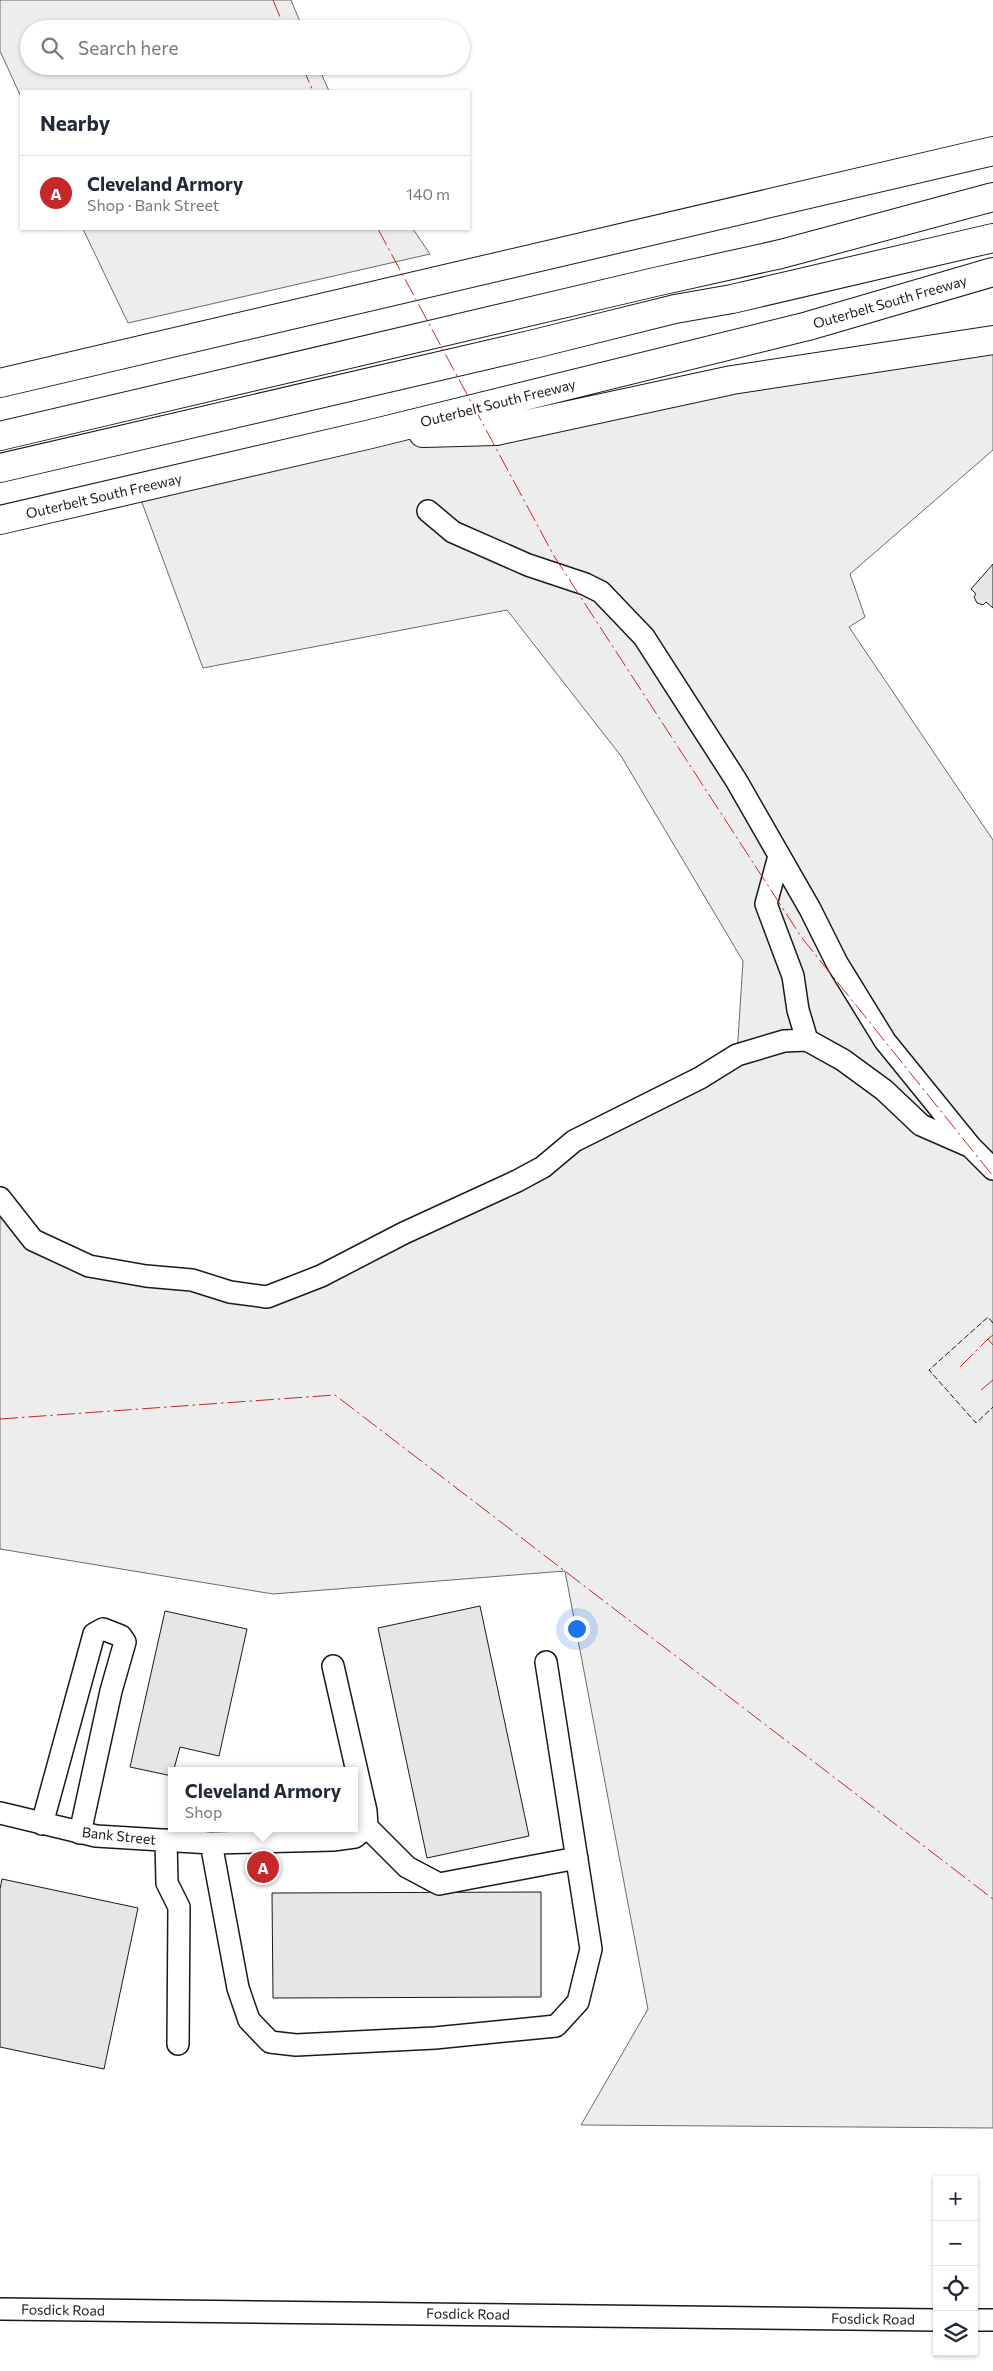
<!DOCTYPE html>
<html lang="en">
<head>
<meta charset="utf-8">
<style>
  :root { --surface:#fff; --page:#f6f6f7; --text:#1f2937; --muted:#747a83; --line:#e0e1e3; --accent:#c62828 }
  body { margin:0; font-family:Commissioner,sans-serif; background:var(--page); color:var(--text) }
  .controls { position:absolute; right:15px; bottom:15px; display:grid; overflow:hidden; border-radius:0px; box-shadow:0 1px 4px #0004 }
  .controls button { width:45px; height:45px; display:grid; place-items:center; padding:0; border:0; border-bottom:1px solid var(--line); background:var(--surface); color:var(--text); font:25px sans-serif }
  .you { position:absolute; left:576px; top:1628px; width:18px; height:18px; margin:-12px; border:4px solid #fff; border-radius:50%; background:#1a73e8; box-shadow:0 0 0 8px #1a73e833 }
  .badge { display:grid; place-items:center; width:32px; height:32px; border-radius:50%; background:var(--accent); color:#fff; font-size:16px; font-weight:700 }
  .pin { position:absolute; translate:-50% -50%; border:2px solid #fff; box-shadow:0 1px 5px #0006 }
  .popup { position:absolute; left:168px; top:1767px; width:190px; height:65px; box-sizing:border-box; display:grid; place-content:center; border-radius:0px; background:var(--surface); filter:drop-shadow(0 1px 4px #0005); font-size:16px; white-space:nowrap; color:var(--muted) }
  .popup b { font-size:19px; color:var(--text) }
  .popup::after { content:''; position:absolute; left:50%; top:100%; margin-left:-10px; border:10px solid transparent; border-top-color:var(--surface) }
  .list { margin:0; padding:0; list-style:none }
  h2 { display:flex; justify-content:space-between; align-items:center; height:65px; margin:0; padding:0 20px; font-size:21px }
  h2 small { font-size:16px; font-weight:400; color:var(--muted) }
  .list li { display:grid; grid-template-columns:32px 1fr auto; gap:15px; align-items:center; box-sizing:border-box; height:75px; padding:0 20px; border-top:1px solid var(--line) }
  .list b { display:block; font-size:19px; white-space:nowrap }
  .list p { margin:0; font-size:16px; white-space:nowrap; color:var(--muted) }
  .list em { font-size:16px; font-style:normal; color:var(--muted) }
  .icon { flex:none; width:28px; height:28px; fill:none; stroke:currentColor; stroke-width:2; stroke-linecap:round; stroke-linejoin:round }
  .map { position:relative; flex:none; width:993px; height:2371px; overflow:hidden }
  .search { position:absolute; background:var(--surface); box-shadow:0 1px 4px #0004; left:20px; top:20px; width:450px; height:55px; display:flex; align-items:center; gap:12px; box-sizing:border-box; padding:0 18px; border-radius:28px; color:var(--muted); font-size:19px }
  .panel { position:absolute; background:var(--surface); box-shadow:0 1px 4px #0004; left:20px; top:90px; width:450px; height:140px; border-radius:0px }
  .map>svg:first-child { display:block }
  .built { fill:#ededed; stroke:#6a6a6a }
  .building { fill:#e6e6e6; stroke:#1a1a1a }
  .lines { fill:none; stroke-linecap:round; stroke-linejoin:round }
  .minor-casing { stroke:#1a1a1a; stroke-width:24 }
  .highway-casing { stroke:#1a1a1a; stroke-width:30 }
  .minor { stroke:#fff; stroke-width:21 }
  .highway { stroke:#fff; stroke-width:28 }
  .fence { stroke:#1a1a1a; stroke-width:1; stroke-dasharray:6 2.5; stroke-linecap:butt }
  .power { stroke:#c62828; stroke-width:1; stroke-dasharray:18 4 2.5 4; stroke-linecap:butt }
  .labels { text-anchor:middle; stroke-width:4; stroke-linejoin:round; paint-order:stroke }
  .street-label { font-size:14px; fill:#1a1a1a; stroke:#fff }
</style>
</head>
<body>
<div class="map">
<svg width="993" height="2371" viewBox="0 0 993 2371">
  <rect width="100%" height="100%" fill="#fff"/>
  <path class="built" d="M0,0H291L303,29H29V66H318L329,91H21V97L0,51Z
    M83,229H413L430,254L128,323Z
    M993,340V450L850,574L865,617L849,627L993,840V2128L581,2125L648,2009L565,1571L273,1594L0,1549V1198L33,1240L89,1266L267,1296L321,1276L737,1055L743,961L621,756L507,610L203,668L137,489L371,434L496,431Z"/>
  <path class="building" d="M993,564V608L986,602L983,605L977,603L974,597L976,594L971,589Z
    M480,1606L529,1836L427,1858L378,1628Z
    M165,1611L247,1629L219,1756L180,1747L172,1776L130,1767Z
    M2,1879L138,1908L104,2069L0,2047V1889Z
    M541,1892V1997L273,1998L272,1893Z"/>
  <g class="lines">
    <defs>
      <path id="minor" d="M428,511L453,532L528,565L585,584L601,592L644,637L736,780L810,909L837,963L885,1041L971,1147L993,1169
        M779,856L766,904L793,976L798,1010L807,1040L843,1060L884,1090L921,1125L969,1146
        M0,1198L33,1240L89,1266L146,1276L192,1280L230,1292L267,1297L321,1276L404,1233L517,1181L543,1167L574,1141L700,1078L737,1055L784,1041L807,1040
        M0,1813L96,1836L211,1843L333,1840L355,1837L367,1827L366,1811L333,1666
        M42,1824L94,1634L103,1629L121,1636L125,1642L111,1691L80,1833
        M367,1827L407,1867L439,1884L577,1858
        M166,1840L167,1883L179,1907L178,2044
        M211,1843L238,1988L249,2020L270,2042L296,2045L435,2038L556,2026L578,2002L591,1949L546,1662
        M0,2309L937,2320
        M974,2320H993"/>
      <path id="highway" d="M0,383L993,151
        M423,433L496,431L732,380L993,340
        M0,436L655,282L781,254L993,197
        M0,468L534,344L675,309L732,299L993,238
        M0,520L371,434L808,326L993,272"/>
    </defs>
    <use href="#minor" class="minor-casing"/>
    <use href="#highway" class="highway-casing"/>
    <use href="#minor" class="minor"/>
    <use href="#highway" class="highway"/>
    <path class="fence" d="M993,1323L988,1317L929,1370L976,1423L993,1407"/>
    <path class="power" d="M273,0L285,29
      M302,66L313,91
      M378,229L554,556L802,938L993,1176
      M993,1335L988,1339L993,1345
      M960,1367L988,1339
      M981,1390L993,1380
      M0,1419L335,1395L993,1899"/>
  </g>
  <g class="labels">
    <g class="street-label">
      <text transform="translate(890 302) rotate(-16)" y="5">Outerbelt South Freeway</text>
      <text transform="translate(498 403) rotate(-14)" y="5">Outerbelt South Freeway</text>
      <text transform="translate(104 496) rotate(-13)" y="5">Outerbelt South Freeway</text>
      <text transform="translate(119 1836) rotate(6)" y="5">Bank Street</text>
      <text transform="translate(63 2310) rotate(1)" y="5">Fosdick Road</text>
      <text transform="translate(468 2314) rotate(1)" y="5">Fosdick Road</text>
      <text transform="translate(873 2319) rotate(1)" y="5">Fosdick Road</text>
    </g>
  </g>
</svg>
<div class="controls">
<button>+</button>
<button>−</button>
<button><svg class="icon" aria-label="locate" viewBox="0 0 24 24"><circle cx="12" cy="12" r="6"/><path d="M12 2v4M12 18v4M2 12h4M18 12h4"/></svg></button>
<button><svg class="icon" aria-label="layers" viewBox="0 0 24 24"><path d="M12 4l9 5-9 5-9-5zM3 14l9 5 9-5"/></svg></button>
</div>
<div class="you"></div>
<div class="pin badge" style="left:263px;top:1867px">A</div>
<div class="popup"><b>Cleveland Armory</b>Shop</div>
<div class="search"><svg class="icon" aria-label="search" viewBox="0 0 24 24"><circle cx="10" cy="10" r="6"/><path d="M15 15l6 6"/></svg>Search here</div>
<section class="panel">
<h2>Nearby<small></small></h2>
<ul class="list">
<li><span class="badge">A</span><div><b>Cleveland Armory</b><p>Shop · Bank Street</p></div><em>140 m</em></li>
</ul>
</section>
</div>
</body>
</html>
